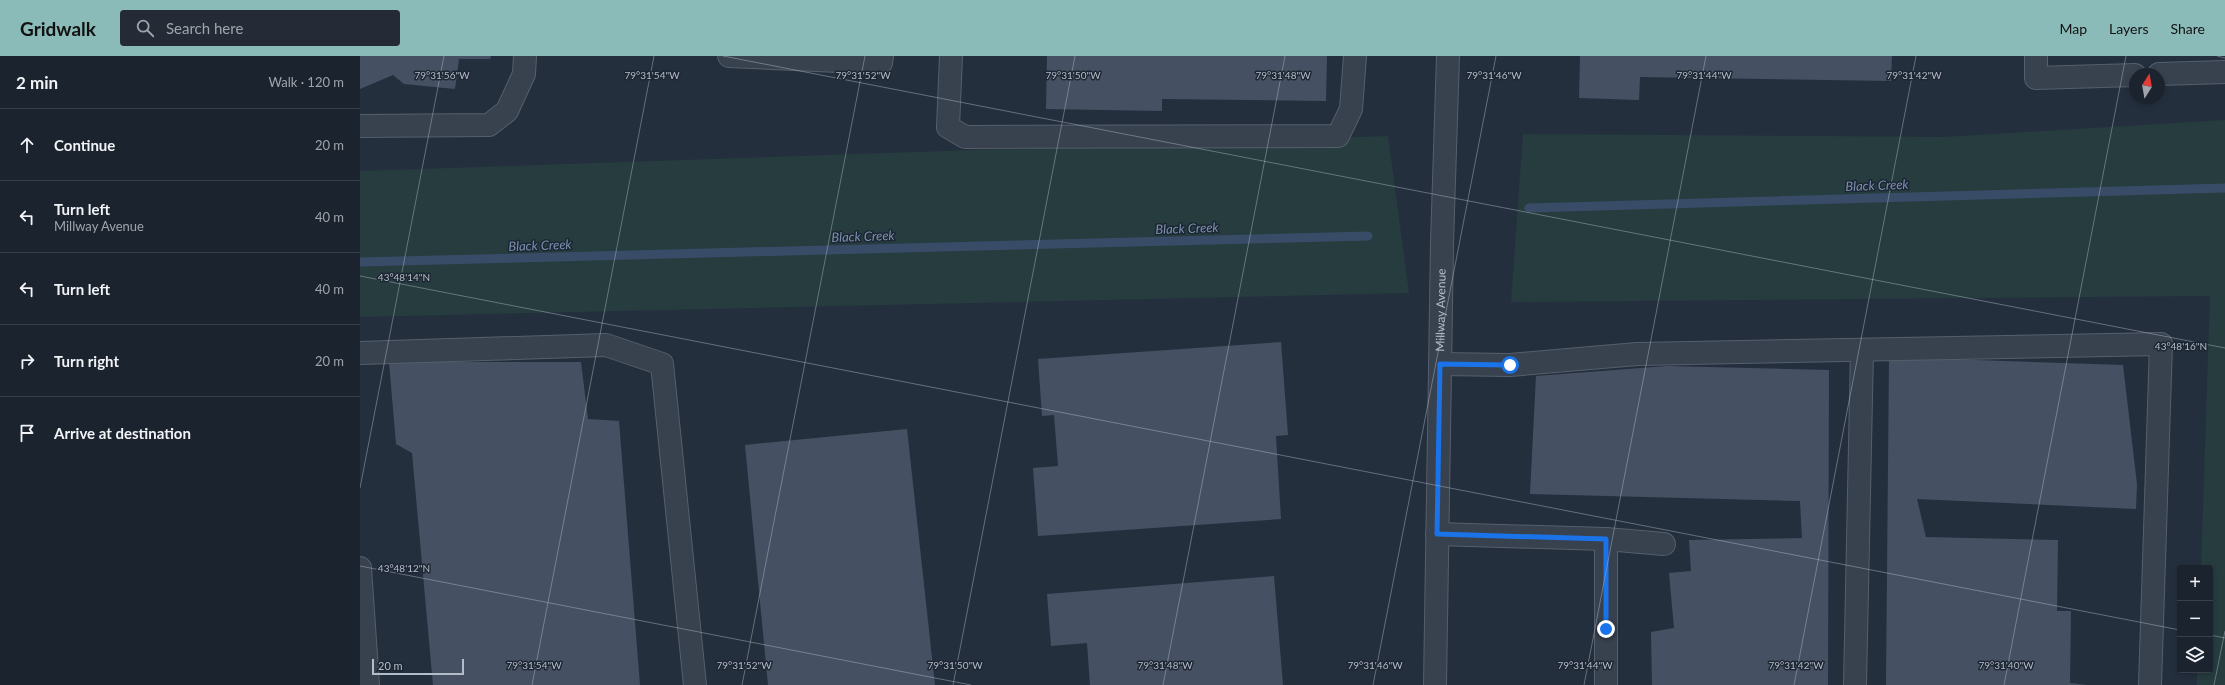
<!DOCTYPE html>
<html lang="en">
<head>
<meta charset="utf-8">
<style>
  :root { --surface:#1b232e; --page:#242b36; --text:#f1f3f6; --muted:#a0a4aa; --line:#39404a; --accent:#8bbbb9 }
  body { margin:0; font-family:Lato,sans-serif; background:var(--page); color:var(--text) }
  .controls { position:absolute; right:12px; bottom:12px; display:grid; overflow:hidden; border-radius:4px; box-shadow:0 2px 6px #0003 }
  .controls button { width:36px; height:36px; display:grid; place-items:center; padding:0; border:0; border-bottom:1px solid var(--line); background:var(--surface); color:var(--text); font:20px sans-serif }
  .compass { position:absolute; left:1769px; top:12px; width:36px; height:36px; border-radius:50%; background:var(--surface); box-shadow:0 2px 6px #0003; rotate:11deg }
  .scale { position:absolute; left:12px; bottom:10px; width:92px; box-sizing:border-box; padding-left:4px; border:2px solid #b4bcc9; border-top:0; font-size:11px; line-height:14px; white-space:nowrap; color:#b4bcc9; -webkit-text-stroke:3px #1d2633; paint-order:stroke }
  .stop { position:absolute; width:12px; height:12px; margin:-9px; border:3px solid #1a73e8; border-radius:50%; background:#fff }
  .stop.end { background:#1a73e8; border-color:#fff; box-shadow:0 1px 4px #0008 }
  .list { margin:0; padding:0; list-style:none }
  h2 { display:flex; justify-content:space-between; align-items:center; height:52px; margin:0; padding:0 16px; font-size:17px }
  h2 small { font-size:13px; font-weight:400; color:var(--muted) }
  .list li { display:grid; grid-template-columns:26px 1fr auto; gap:12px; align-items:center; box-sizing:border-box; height:72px; padding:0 16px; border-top:1px solid var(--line) }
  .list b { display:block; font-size:15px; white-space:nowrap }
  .list p { margin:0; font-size:13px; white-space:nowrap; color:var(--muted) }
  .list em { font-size:13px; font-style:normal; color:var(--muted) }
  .icon { flex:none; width:22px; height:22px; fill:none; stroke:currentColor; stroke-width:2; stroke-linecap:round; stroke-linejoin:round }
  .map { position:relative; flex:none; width:1865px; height:629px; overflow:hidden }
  header { display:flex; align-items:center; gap:24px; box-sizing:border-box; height:56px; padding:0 20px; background:var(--accent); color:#111 }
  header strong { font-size:19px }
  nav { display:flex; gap:22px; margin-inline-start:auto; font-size:14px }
  .search { width:280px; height:36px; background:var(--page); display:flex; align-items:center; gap:10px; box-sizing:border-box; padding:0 14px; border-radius:4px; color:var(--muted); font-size:15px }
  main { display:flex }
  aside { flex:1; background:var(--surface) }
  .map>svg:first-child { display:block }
  .green { fill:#263c3f }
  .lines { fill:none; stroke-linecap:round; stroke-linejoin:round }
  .stream { stroke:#394c67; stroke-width:9 }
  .building { fill:#455162 }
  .minor-casing { stroke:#565f6c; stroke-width:24 }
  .minor { stroke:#38414e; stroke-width:22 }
  .route { stroke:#1a73e8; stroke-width:5 }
  .ticks { fill:none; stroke:#b4bcc9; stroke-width:1; stroke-opacity:0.45 }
  .labels { text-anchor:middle; stroke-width:3; stroke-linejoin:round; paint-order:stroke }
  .street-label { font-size:12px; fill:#b4bcc9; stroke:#1d2633 }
  .water-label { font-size:13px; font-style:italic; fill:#7c92b1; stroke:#1d2633 }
  .ticks-label { font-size:10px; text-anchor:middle; fill:#b4bcc9; stroke:#1d2633; stroke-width:3; stroke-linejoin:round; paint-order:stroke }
</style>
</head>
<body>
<header>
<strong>Gridwalk</strong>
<div class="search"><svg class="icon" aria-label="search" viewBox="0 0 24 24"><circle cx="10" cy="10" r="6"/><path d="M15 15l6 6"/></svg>Search here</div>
<nav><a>Map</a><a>Layers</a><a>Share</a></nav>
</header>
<main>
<aside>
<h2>2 min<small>Walk · 120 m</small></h2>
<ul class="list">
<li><svg class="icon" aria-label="ahead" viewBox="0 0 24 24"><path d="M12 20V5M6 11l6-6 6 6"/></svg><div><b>Continue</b></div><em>20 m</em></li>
<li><svg class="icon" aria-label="left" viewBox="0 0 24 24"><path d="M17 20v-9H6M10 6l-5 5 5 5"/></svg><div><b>Turn left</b><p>Millway Avenue</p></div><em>40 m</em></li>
<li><svg class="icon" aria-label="left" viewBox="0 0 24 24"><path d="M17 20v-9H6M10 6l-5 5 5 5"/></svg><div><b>Turn left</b></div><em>40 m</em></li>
<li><svg class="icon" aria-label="right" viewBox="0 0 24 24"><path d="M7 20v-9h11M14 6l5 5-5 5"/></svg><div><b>Turn right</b></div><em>20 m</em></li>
<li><svg class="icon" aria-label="arrive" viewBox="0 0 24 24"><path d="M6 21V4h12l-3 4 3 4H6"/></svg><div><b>Arrive at destination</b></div></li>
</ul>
</aside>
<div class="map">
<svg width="1865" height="629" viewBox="0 0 1865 629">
  <rect width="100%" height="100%" fill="#242f3e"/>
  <path class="green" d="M1865,64V629H1837V614H1850V512H1841L1850,240L1151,246L1163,78L1583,81Z
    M1028,80L1049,237L0,261V115Z"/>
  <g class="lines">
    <path class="stream" d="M1169,152L1865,132
      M0,206L1008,180"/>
  </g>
  <path class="building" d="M0,0H131L130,3H99L95,33L44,28L33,19L0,33Z
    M687,0H967L966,45L802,43V55L686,53Z
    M1220,0H1532L1531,25L1280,21L1279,44L1219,42Z
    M921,286L928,379L916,380L921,463L678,480L673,412L698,410L694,359L682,360L678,303Z
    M1529,301L1763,309L1777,428L1776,453L1557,443L1566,481L1698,484L1697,555H1711L1710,627L1727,629H1526Z
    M29,306H221L228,363L259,365L280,629H73L52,397L36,388Z
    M1307,310L1469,314L1468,629H1292L1291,576L1314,572L1309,517L1331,515L1329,484L1442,482L1440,445L1170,438L1176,320Z
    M547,373L575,629H408L385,389Z
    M914,520L923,629H730L727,587L691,590L687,538Z"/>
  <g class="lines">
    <defs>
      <g id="minor">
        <path d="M369,0L521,7L522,0"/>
        <path d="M591,0L588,71L605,81L978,80L991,53L995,0"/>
        <path d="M1676,0V22L1775,19"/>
        <path d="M1799,18L1865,16"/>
        <path d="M0,70L129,69L147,55L164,18L165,0"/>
        <path d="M0,297L246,289L302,308L335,629"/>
        <path d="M1080,308L1150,309L1277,298L1801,288L1790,629"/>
        <path d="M1077,478L1246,483"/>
        <path d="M0,512L8,629"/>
        <path id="s1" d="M1075,629L1082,187L1088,0"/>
        <path d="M1246,629V483L1304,488"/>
        <path d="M1495,629L1502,294"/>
      </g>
    </defs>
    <use href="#minor" class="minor-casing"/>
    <use href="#minor" class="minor"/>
  </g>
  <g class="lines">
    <path class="route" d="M1150,309L1080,308L1077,478L1246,483V573"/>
  </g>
  <path class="ticks" d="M363,0L1865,292M1857,0L1865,2M0,220L1820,574M0,432L84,0M0,510L611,629M1850,579L1865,582M172,629L294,0M382,629L505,0M593,629L715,0M803,629L925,0M1013,629L1136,0M1224,629L1346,0M1434,629L1556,0M1644,629L1766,0M1854,629L1865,575"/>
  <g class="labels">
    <g class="street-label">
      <text dy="4" stroke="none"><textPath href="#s1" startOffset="375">Millway Avenue</textPath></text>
    </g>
    <g class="water-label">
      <text transform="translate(1517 129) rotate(-2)" y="5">Black Creek</text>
      <text transform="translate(827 172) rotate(-2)" y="5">Black Creek</text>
      <text transform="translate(503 180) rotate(-2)" y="5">Black Creek</text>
      <text transform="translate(180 189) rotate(-2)" y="5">Black Creek</text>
    </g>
  </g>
  <g class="ticks-label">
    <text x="82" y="23">79°31'56"W</text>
    <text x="292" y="23">79°31'54"W</text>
    <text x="503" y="23">79°31'52"W</text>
    <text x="713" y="23">79°31'50"W</text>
    <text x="923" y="23">79°31'48"W</text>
    <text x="1134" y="23">79°31'46"W</text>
    <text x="1344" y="23">79°31'44"W</text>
    <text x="1554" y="23">79°31'42"W</text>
    <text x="44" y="225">43°48'14"N</text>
    <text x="1821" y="294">43°48'16"N</text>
    <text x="44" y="516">43°48'12"N</text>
    <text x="174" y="613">79°31'54"W</text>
    <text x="384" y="613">79°31'52"W</text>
    <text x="595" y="613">79°31'50"W</text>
    <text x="805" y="613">79°31'48"W</text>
    <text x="1015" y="613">79°31'46"W</text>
    <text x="1225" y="613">79°31'44"W</text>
    <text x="1436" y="613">79°31'42"W</text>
    <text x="1646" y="613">79°31'40"W</text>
  </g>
</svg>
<div class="controls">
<button>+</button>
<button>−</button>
<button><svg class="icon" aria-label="layers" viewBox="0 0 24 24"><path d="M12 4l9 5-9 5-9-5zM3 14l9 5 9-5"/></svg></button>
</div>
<svg class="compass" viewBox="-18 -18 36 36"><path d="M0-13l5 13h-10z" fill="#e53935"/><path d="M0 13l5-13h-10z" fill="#a0a4aa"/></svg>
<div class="scale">20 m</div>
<div class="stop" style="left:1150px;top:309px"></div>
<div class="stop end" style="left:1246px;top:573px"></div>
</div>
</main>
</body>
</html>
